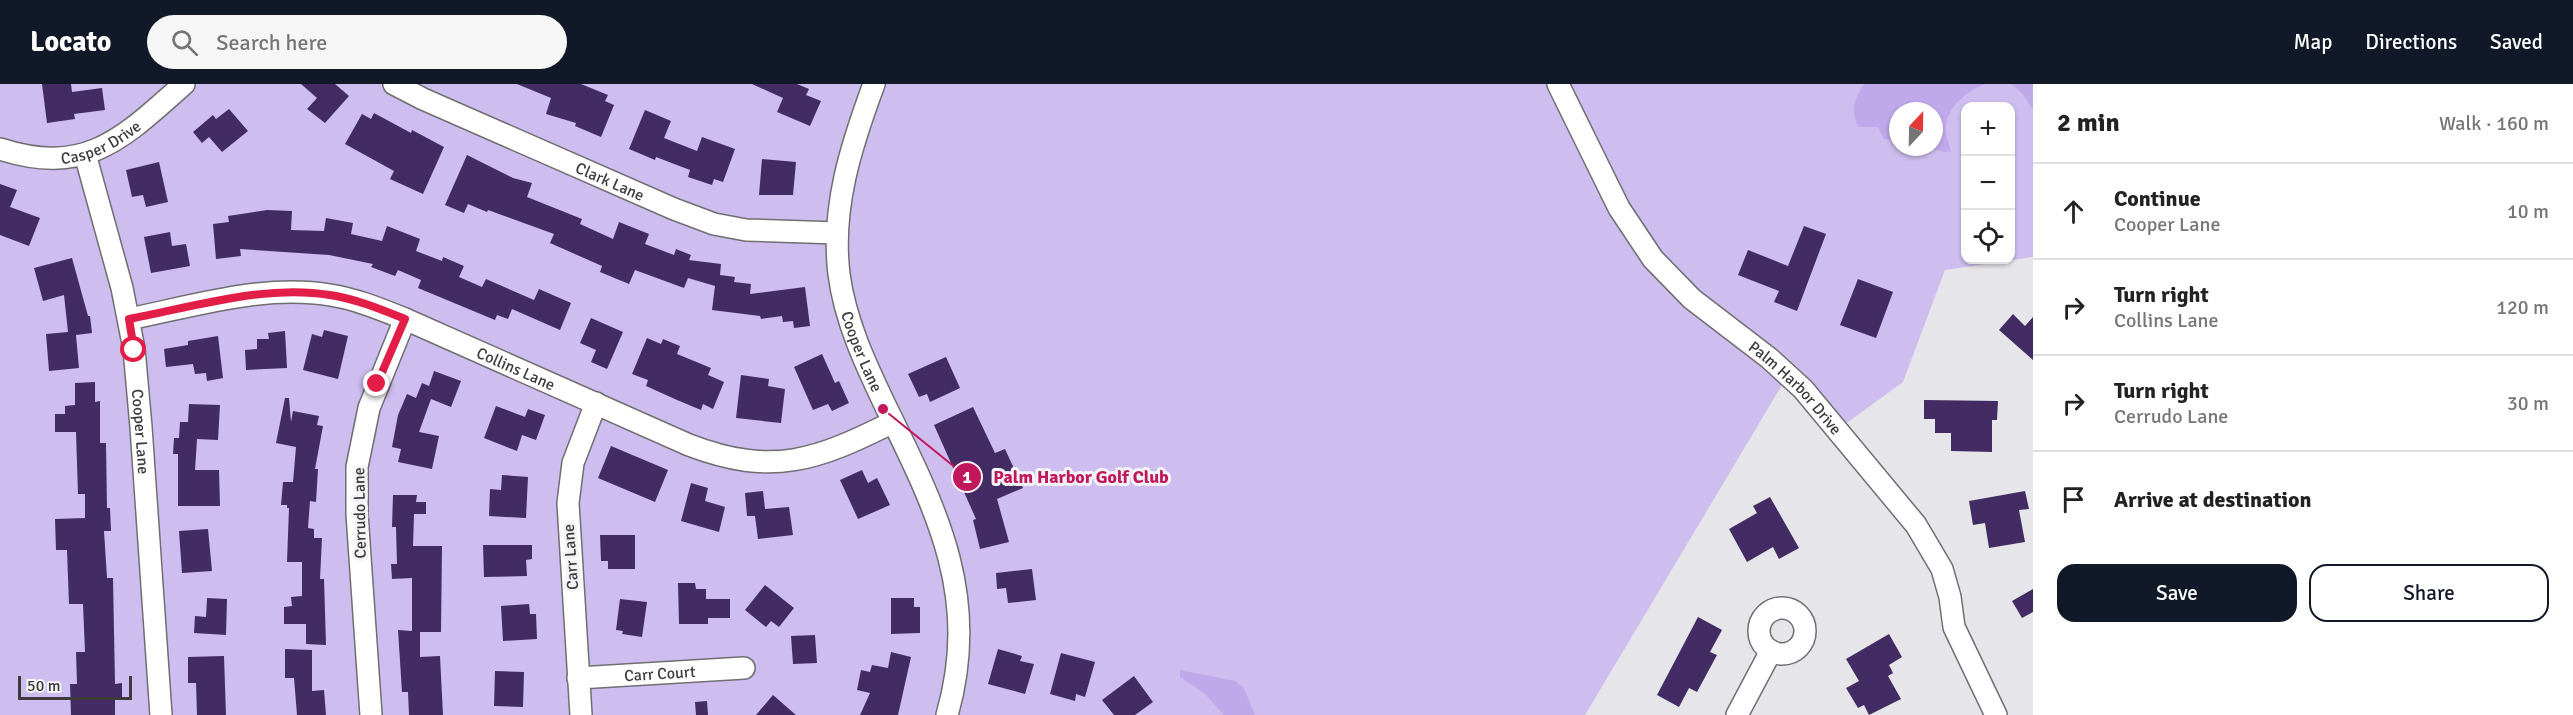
<!DOCTYPE html>
<html lang="en">
<head>
<meta charset="utf-8">
<style>
  :root { --surface:#fff; --page:#f6f6f6; --text:#222; --muted:#767676; --line:#e0e0e0; --accent:#111827 }
  body { margin:0; font-family:Signika,sans-serif; background:var(--page); color:var(--text) }
  .controls { position:absolute; right:18px; top:18px; display:grid; overflow:hidden; border-radius:12px; box-shadow:0 2px 4px #0004 }
  .controls button { width:54px; height:54px; display:grid; place-items:center; padding:0; border:0; border-bottom:2px solid var(--line); background:var(--surface); color:var(--text); font:30px sans-serif }
  .compass { position:absolute; left:1889px; top:18px; width:54px; height:54px; border-radius:50%; background:var(--surface); box-shadow:0 2px 4px #0004; rotate:22deg }
  .scale { position:absolute; left:18px; bottom:15px; width:114px; box-sizing:border-box; padding-left:6px; border:3px solid #3c3c3d; border-top:0; font-size:16px; line-height:21px; white-space:nowrap; color:#3c3c3d; -webkit-text-stroke:4px #f4f3f6; paint-order:stroke }
  .stop { position:absolute; width:18px; height:18px; margin:-14px; border:4px solid #e11d48; border-radius:50%; background:#fff }
  .stop.end { background:#e11d48; border-color:#fff; box-shadow:0 2px 6px #0008 }
  .list { margin:0; padding:0; list-style:none }
  h2 { display:flex; justify-content:space-between; align-items:center; height:78px; margin:0; padding:0 24px; font-size:26px }
  h2 small { font-size:20px; font-weight:400; color:var(--muted) }
  .list li { display:grid; grid-template-columns:39px 1fr auto; gap:18px; align-items:center; box-sizing:border-box; height:96px; padding:0 24px; border-top:2px solid var(--line) }
  .list b { display:block; font-size:22px; white-space:nowrap }
  .list p { margin:0; font-size:20px; white-space:nowrap; color:var(--muted) }
  .list em { font-size:20px; font-style:normal; color:var(--muted) }
  .actions { display:flex; gap:12px; padding:18px 24px }
  .actions a { flex:1; padding:14px 0; border:2px solid var(--accent); border-radius:18px; text-align:center; font-size:21px; color:var(--accent) }
  .actions .main { background:var(--accent); color:#fff }
  .icon { flex:none; width:33px; height:33px; fill:none; stroke:currentColor; stroke-width:2; stroke-linecap:round; stroke-linejoin:round }
  .map { position:relative; flex:none; width:2033px; height:631px; overflow:hidden }
  header { display:flex; align-items:center; gap:36px; box-sizing:border-box; height:84px; padding:0 30px; background:var(--accent); color:#fff }
  header strong { font-size:28px }
  nav { display:flex; gap:33px; margin-inline-start:auto; font-size:21px }
  .search { width:420px; height:54px; background:var(--page); display:flex; align-items:center; gap:15px; box-sizing:border-box; padding:0 21px; border-radius:33px; color:var(--muted); font-size:22px }
  main { display:flex }
  aside { flex:1; background:var(--surface) }
  .map>svg:first-child { display:block }
  .green { fill:#cebdef; fill-rule:evenodd }
  .water { fill:#c0a9eb }
  .building { fill:#422c63 }
  .lines { fill:none; stroke-linecap:round; stroke-linejoin:round }
  .minor-casing { stroke:#6f6e71; stroke-width:24 }
  .minor { stroke:#fff; stroke-width:21 }
  .route { stroke:#e11d48; stroke-width:8 }
  .labels { text-anchor:middle; stroke-width:6; stroke-linejoin:round; paint-order:stroke }
  .street-label { font-size:16px; fill:#3c3c3d; stroke:#f4f3f6 }
  .leader { fill:none; stroke:#c2185b; stroke-width:2 }
  .callout-dot { fill:#c2185b; stroke:#f4f3f6; stroke-width:2 }
  .mark-label { font-size:18px; text-anchor:middle; font-weight:bold; fill:#fff }
  .callout-label { font-size:18px; text-anchor:middle; font-weight:bold; fill:#c2185b; stroke:#f4f3f6; stroke-width:6; stroke-linejoin:round; paint-order:stroke }
</style>
</head>
<body>
<header>
<strong>Locato</strong>
<div class="search"><svg class="icon" aria-label="search" viewBox="0 0 24 24"><circle cx="10" cy="10" r="6"/><path d="M15 15l6 6"/></svg>Search here</div>
<nav><a>Map</a><a>Directions</a><a>Saved</a></nav>
</header>
<main>
<div class="map">
<svg width="2033" height="631" viewBox="0 0 2033 631">
  <rect width="100%" height="100%" fill="#e6e5e9"/>
  <path class="green" d="M0,0H2033V173L1945,186L1903,298L1830,351L1782,301L1585,631H0ZM1966,22H2010V176H1966ZM1898,27H1934V63H1898Z"/>
  <path class="water" d="M1864,0H1985C1967,7 1943,25 1946,49C1947,55 1949,61 1951,67L1945,68L1922,63H1934V27H1898V57L1884,55L1878,43H1858C1850,24 1854,17 1864,0Z
    M2011,0H2033V26L2022,9Z
    M1180,586L1235,597L1244,604L1255,631H1224L1205,610L1180,593Z"/>
  <path class="building" d="M42,0H71L72,8L102,4L105,26L74,30L75,35L47,39Z
    M301,0H335L349,12L325,39L307,25L317,14Z
    M517,0H581L608,11L605,17L614,21L601,53L575,42L576,39L546,30L551,14Z
    M752,0H797L809,5L806,11L821,17L810,42L777,28L783,14Z
    M229,25L248,47L222,68L209,53L202,59L193,48L213,31L216,35Z
    M645,26L671,37L664,54L697,67L702,53L735,65L723,98L714,95L712,101L688,93L690,86L656,73L655,76L629,65Z
    M374,29L411,49L412,46L444,63L423,110L390,95L394,87L345,60L362,30L371,35Z
    M467,71L513,94L532,99L527,113L582,135L580,140L613,155L619,138L649,150L645,160L674,171L676,165L691,171L689,176L721,180L720,191L735,193L734,198L751,200L750,210L805,203L810,242L794,244L793,237L783,238L782,232L761,235L760,232L712,226L715,202L688,194L684,204L635,186L629,200L600,188L602,182L550,159L554,150L488,126L487,128L468,120L464,129L445,121Z
    M762,75L796,78L793,111H759Z
    M159,78L168,118L146,123L143,111L132,113L126,86Z
    M0,100L17,106L10,123L40,134L29,162L0,151Z
    M267,126L292,127L291,146L324,147L326,134L353,139L351,150L382,157L387,142L420,155L416,167L442,177L443,173L464,182L459,193L482,203L486,195L534,216L539,205L571,219L560,246L512,225L508,235L497,231L495,236L418,204L421,196L398,186L395,192L371,183L373,180L329,171L240,165L241,172L216,175L213,140L229,138L228,132Z
    M1804,142L1826,150L1797,227L1774,218L1779,207L1738,191L1748,166L1788,182Z
    M170,148L172,162L186,160L190,182L151,189L144,153Z
    M72,174L88,232H90L92,249L76,251L79,284L49,287L46,250L68,248L64,211L43,217L34,184Z
    M1858,195L1893,208L1876,254L1840,241Z
    M2013,230L2025,242L2033,233V276L1999,246Z
    M591,234L623,248L607,285L591,278L596,266L580,259Z
    M324,246L348,252L338,295L303,286L312,250L322,253Z
    M285,247L287,284L246,286L245,266L257,265V255H269L268,249Z
    M218,252L223,294L207,297L206,289L195,290L193,280L166,283L164,265L188,261V257Z
    M647,254L661,260L663,255L680,262L677,270L711,284L708,291L724,298L713,325L703,320L701,326L677,316L646,302L648,296L632,290Z
    M822,270L835,299L839,297L849,319L832,327L828,320L813,326L794,283Z
    M946,273L960,304L930,318L927,310L919,313L908,290Z
    M434,287L461,297L451,323L431,315L419,348L439,352L432,385L398,378L401,365L392,363L398,331L407,310L416,314L422,299L429,302Z
    M741,291L769,295L768,302L785,305L781,339L736,334Z
    M95,298V318L100,317V359H106L107,424H110L111,447H104L107,494H113L115,600L122,599V613H115V631H71L70,600H77L76,568H85L83,520H69L67,466H56L55,435L85,434V410H78L76,348H55V330H65V322L75,321V299Z
    M285,314H289L291,338L293,327L319,332L317,341L323,342L315,385H318L316,418L310,417L308,444L314,445V454H322L320,495H324L326,561L306,560V540H284V523L292,522L291,513L302,512V478H287L289,424H287V421H281L283,398H293L296,363L276,359Z
    M1924,316L1998,317L1997,336H1992V368L1951,367V349H1935V335H1924Z
    M189,320L220,321L218,356L197,355L195,386H219L220,422H178V370H173L174,354H179L180,338H188Z
    M496,322L525,333L528,325L545,331L536,356L522,351L517,367L484,354Z
    M973,323L995,369L1005,365L1023,404L997,415L1009,458L980,465L973,436L976,435L934,341Z
    M611,362L668,386L655,418L598,394Z
    M862,386L868,399L877,394L890,421L858,435L840,396Z
    M502,391L528,393L526,434L489,432L490,405L501,406Z
    M691,399L708,404L705,417L725,423L719,448L681,437Z
    M763,407L765,425L789,423L793,451L758,455L755,432H747L745,409Z
    M2025,407L2029,425L2019,426L2025,458L1989,464L1985,439L1973,441L1969,417Z
    M393,411H417L416,418H426V430H414L413,462H442L441,548H420V573L440,572L443,631H409L408,608H402L398,546L412,547V494L392,495L391,480H397L396,443H392Z
    M1770,413L1799,464L1779,475L1773,463L1747,478L1729,445L1757,429L1753,422Z
    M208,445L212,487L182,489L179,447Z
    M600,451H635V485H608V477H601Z
    M483,461H532V475L526,476L527,492L484,493Z
    M1032,485L1036,516L1008,519L1006,504L997,505L996,489Z
    M678,499H695L696,505H706V515H730V534H708V540H679Z
    M765,501L794,524L779,543L771,537L766,543L745,526Z
    M2033,505V528L2022,534L2012,517Z
    M207,514L227,515L226,551L194,549L195,532L206,533Z
    M891,514H914V523H920V549L891,550Z
    M620,515L647,518L642,553L622,550L623,547L616,546Z
    M529,520L530,530H536L537,555L503,557L501,522Z
    M1698,533L1722,546L1710,568L1717,571L1697,608L1689,604L1679,623L1657,611Z
    M1889,550L1902,573L1889,581L1893,589L1888,592L1901,615L1869,631L1864,621L1858,624L1846,604L1859,597L1846,575Z
    M815,551L817,579L793,580L791,552Z
    M285,565L312,566V607L324,606L326,631H297L294,594H285Z
    M998,565L1022,572L1020,577L1034,580L1025,610L988,600Z
    M891,568L911,573L898,631H860L870,609L857,606L861,586L870,588L872,581L888,584Z
    M1061,569L1095,578L1085,613L1076,610L1075,617L1050,610Z
    M224,572L226,631H197L196,599H188V573Z
    M495,587L524,588L523,623L494,622Z
    M1134,592L1153,618L1135,631H1114L1102,616Z
    M773,611L796,631H756Z
    M707,617L708,631H696L695,618Z"/>
  <g class="lines">
    <defs>
      <g id="minor">
        <path id="s1" d="M394,0L423,15L674,125L714,140L746,146L837,149"/>
        <path id="s2" d="M874,0C851,62 831,124 839,190C845,237 866,281 886,323C937,427 981,513 947,631"/>
        <path id="s3" d="M1558,0L1619,124L1653,175L1692,215L1769,274L1803,305L1916,441L1942,485L1950,513L1954,543L1996,631"/>
        <path id="s4" d="M0,65C87,93 124,53 184,0"/>
        <path id="s5" d="M85,70L122,204L134,265L141,343L161,631"/>
        <path id="s6" d="M129,235C194,222 264,200 330,211C356,215 380,225 405,235L689,361C773,393 817,376 893,338"/>
        <circle cx="1782" cy="547" r="23"/>
        <path id="s7" d="M578,594L744,584"/>
        <path d="M371,631L357,430V383L369,324L405,235"/>
        <path d="M581,631L568,419L573,379L596,319"/>
        <path d="M1737,631L1771,567"/>
      </g>
    </defs>
    <use href="#minor" class="minor-casing"/>
    <use href="#minor" class="minor"/>
  </g>
  <g class="lines">
    <path class="route" d="M134,266L129,235C193,223 265,200 330,211C356,215 380,225 405,235L377,300"/>
  </g>
  <g class="labels">
    <g class="street-label">
      <text dy="6" stroke="none"><textPath href="#s4" startOffset="105">Casper Drive</textPath></text>
      <text dy="6" stroke="none"><textPath href="#s1" startOffset="237">Clark Lane</textPath></text>
      <text dy="6" stroke="none"><textPath href="#s2" startOffset="276">Cooper Lane</textPath></text>
      <text dy="6" stroke="none"><textPath href="#s6" startOffset="404">Collins Lane</textPath></text>
      <text dy="6" stroke="none"><textPath href="#s3" startOffset="392">Palm Harbor Drive</textPath></text>
      <text dy="6" stroke="none"><textPath href="#s5" startOffset="284">Cooper Lane</textPath></text>
      <text transform="translate(359 429) rotate(-91)" y="6">Cerrudo Lane</text>
      <text transform="translate(570 473) rotate(-94)" y="6">Carr Lane</text>
      <text dy="6" stroke="none"><textPath href="#s7" startOffset="82">Carr Court</textPath></text>
    </g>
  </g>
  <path class="leader" d="M883 325L967 393"/>
  <g class="callout-dot">
    <circle cx="883" cy="325" r="6"/>
    <circle cx="967" cy="393" r="15"/>
  </g>
  <g class="mark-label">
    <text x="967" y="399">1</text>
  </g>
  <g class="callout-label">
    <text x="1081" y="399">Palm Harbor Golf Club</text>
  </g>
</svg>
<div class="controls">
<button>+</button>
<button>−</button>
<button><svg class="icon" aria-label="locate" viewBox="0 0 24 24"><circle cx="12" cy="12" r="6"/><path d="M12 2v4M12 18v4M2 12h4M18 12h4"/></svg></button>
</div>
<svg class="compass" viewBox="-18 -18 36 36"><path d="M0-13l5 13h-10z" fill="#e53935"/><path d="M0 13l5-13h-10z" fill="#767676"/></svg>
<div class="scale">50 m</div>
<div class="stop" style="left:134px;top:266px"></div>
<div class="stop end" style="left:377px;top:300px"></div>
</div>
<aside>
<h2>2 min<small>Walk · 160 m</small></h2>
<ul class="list">
<li><svg class="icon" aria-label="ahead" viewBox="0 0 24 24"><path d="M12 20V5M6 11l6-6 6 6"/></svg><div><b>Continue</b><p>Cooper Lane</p></div><em>10 m</em></li>
<li><svg class="icon" aria-label="right" viewBox="0 0 24 24"><path d="M7 20v-9h11M14 6l5 5-5 5"/></svg><div><b>Turn right</b><p>Collins Lane</p></div><em>120 m</em></li>
<li><svg class="icon" aria-label="right" viewBox="0 0 24 24"><path d="M7 20v-9h11M14 6l5 5-5 5"/></svg><div><b>Turn right</b><p>Cerrudo Lane</p></div><em>30 m</em></li>
<li><svg class="icon" aria-label="arrive" viewBox="0 0 24 24"><path d="M6 21V4h12l-3 4 3 4H6"/></svg><div><b>Arrive at destination</b></div></li>
</ul>
<div class="actions"><a class="main">Save</a><a>Share</a></div>
</aside>
</main>
</body>
</html>
